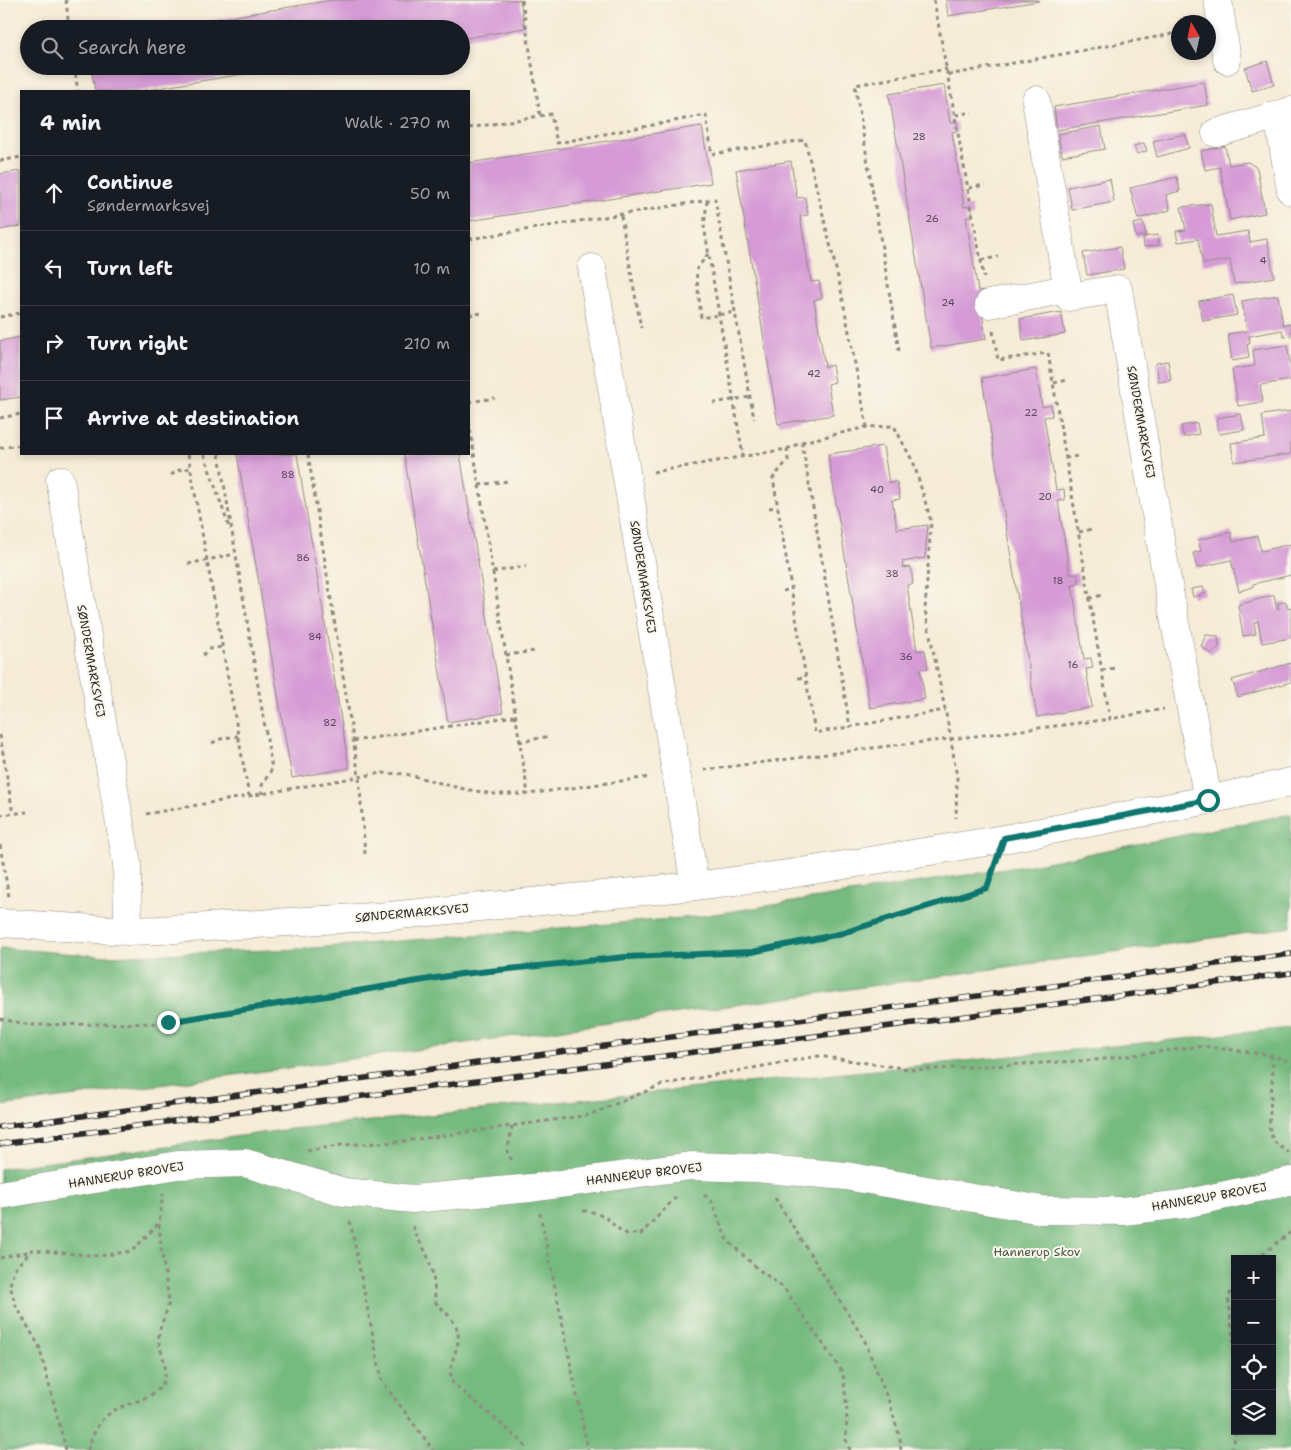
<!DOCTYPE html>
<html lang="en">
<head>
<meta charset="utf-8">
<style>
  :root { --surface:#171b24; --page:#242831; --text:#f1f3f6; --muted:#9ea1a6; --line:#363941 }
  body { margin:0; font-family:"Shantell Sans",sans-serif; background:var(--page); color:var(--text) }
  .controls { position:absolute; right:15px; bottom:15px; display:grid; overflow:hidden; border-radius:0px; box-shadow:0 2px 8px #0003 }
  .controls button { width:45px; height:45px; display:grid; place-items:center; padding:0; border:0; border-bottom:1px solid var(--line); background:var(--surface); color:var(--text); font:25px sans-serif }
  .compass { position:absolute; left:1171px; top:15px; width:45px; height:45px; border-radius:50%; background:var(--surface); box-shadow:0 2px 8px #0003; rotate:351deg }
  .stop { position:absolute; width:15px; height:15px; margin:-11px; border:4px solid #0f766e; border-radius:50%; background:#fff }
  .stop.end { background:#0f766e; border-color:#fff; box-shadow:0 1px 5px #0008 }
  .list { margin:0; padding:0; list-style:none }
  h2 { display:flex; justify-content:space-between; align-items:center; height:65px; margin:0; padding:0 20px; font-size:21px }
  h2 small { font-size:16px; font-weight:400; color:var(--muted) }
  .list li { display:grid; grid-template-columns:32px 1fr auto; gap:15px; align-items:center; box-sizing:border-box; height:75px; padding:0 20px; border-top:1px solid var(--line) }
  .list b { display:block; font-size:19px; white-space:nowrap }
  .list p { margin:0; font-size:16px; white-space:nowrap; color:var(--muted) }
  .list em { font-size:16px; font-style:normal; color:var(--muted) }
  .icon { flex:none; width:28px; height:28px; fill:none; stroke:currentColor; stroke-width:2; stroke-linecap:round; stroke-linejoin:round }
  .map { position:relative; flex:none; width:1291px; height:1450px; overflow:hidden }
  .search { position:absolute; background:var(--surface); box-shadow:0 2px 8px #0003; left:20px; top:20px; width:450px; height:55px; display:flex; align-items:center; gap:12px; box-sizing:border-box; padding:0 18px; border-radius:28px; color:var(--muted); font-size:19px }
  .panel { position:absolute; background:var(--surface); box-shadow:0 2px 8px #0003; left:20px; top:90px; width:450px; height:365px; border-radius:0px }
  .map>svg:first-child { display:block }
  .forest { fill:#74ba7e; stroke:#507254; fill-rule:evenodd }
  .building { fill:#d69bd6 }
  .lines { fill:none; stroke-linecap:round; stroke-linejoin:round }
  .minor-casing { stroke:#908b80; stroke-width:29 }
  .path { stroke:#908b80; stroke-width:3; stroke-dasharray:4 4; stroke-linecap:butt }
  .minor { stroke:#fff; stroke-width:28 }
  .rail-casing { stroke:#2b2b2b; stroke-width:5.5 }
  .rail { stroke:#fbf7ec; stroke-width:4; stroke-dasharray:11; stroke-linecap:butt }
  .route { stroke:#0f766e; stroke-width:6 }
  .labels { text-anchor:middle; stroke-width:4; stroke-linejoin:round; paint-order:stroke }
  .number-label { font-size:10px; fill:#564756 }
  .street-label { font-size:12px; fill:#2b2b2b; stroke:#fbf7ec }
  .park-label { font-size:12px; fill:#445746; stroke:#fbf7ec }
</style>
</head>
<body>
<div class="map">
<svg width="1291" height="1450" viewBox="0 0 1291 1450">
  <rect width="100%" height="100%" fill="#fbf7ec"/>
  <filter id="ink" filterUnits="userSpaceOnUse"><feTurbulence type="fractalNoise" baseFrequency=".02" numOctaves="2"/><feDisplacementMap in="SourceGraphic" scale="10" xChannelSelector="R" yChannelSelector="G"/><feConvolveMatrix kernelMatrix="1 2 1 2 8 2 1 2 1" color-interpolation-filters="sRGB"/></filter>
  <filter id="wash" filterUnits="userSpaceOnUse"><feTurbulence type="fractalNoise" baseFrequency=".0096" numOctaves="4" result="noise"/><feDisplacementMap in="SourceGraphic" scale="20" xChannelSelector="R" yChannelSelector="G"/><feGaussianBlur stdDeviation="1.12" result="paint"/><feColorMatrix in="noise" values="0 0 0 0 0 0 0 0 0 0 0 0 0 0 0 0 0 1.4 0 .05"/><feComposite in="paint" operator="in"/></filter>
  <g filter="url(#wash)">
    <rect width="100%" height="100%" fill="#f5ebd6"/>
    <path class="forest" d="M1291,814V927L280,1069L0,1106V948L105,956L301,949L695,917L1031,865Z
      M1291,1028V1450H0V1169L291,1129ZM1235,1259H1272V1431H1235Z"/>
    <g id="blocks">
      <path class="building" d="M332,0H520L525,28L461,39V29H164V28Z
        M946,0H1039V1L948,16Z
        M1267,61L1274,85L1252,91L1245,68Z
        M91,66H286V67L140,91H95Z
        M1204,82L1208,105L1057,130L1054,107Z
        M944,85L950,123L957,122L958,131L952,132L964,207L971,206L973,216L966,217L978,291L985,290L986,299L980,300L986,339L931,348L889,94Z
        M702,126L711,183L469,221V163Z
        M1101,126L1105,149L1062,156L1058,134Z
        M1185,134L1189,148L1157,157L1153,141Z
        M1144,143L1147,151L1137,154L1134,146Z
        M1225,146L1229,165L1248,162L1257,168L1265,213L1230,220L1220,167L1205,170L1201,151Z
        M791,161L797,198L805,197L808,215L800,216L811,282L819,281L822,298L814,300L825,367L832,365L835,382L828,384L833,415L778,424L736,170Z
        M21,171V226L0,230V174Z
        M1177,177L1180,191L1166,195L1170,210L1138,219L1130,188Z
        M1110,179L1114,202L1072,210L1068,187Z
        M1211,204L1216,236L1248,231L1250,242L1267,239L1274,277L1234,284L1230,260L1203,264L1198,239L1178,242L1176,231L1186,230L1181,207Z
        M1143,222L1146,235L1136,237L1133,224Z
        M1158,235L1159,245L1144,247L1143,237Z
        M1120,247L1124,269L1087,275L1083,253Z
        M1233,295L1237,315L1203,321L1199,301Z
        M1278,295L1283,325L1291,324V336L1284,337L1282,330L1249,336L1250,344H1247L1249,358L1232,361L1228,334L1247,331L1242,301Z
        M1061,312L1065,334L1023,341L1020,319Z
        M21,337V397L0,400V341Z
        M1287,345L1291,369V380L1260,385L1263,402L1238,406L1232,369L1255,366L1253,350Z
        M1168,361L1171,380L1159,382L1156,363Z
        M1036,369L1042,407L1051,405L1052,416L1044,417L1056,490L1064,489L1065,500L1058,501L1070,574L1077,573L1079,584L1072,585L1084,659L1091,658L1093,668L1086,669L1092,707L1037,717L982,378Z
        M1291,411V454L1234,462L1231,443L1265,438L1262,415Z
        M1241,414L1244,430L1219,434L1216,418Z
        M1197,423L1199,434L1184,437L1181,426Z
        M883,446L889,483L897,482L900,499L892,500L897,529L928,525L925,558L902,562L903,568L911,567L913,584L907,585L917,651L925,650L928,668L920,669L925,699L870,708L828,454Z
        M237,454H297L349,768L292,778Z
        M404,454H460L503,713L448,722Z
        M1231,532L1233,542L1257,536L1261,551L1291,544V575L1253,584V587L1239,591L1231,560L1197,568L1193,553L1201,551L1198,540Z
        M1203,587L1205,594L1193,597L1191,589Z
        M1274,595L1277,609H1279L1278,603L1286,602L1288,608L1291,607V638L1262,643L1258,621L1254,622L1256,634L1243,636L1238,605Z
        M1206,635L1218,636L1219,647L1211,654L1201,646Z
        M1291,663V682L1238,697L1232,680Z"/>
    </g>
  </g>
  <g filter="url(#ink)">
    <use href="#blocks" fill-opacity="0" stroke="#908b80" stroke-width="1"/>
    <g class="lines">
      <defs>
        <path id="minor" d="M1218,0L1227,60
          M1036,100L1069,297L1118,289L1168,585L1208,800
          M1278,115L1291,191
          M1216,133L1291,111
          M592,268L695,886
          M989,304L1067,289
          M60,480L127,864L128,931
          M0,923L128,931L158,930L389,916L695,886L789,874L1004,839L1208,800L1291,782
          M0,1195L178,1165L245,1163L344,1192L413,1199L531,1188L691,1166L755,1168L846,1176L1042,1210L1123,1211L1184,1204L1291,1181"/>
      </defs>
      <use href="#minor" class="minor-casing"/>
      <path class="path" d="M66,0L69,29
        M522,0L540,116
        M934,0L984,278
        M74,66L78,91
        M948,75L1178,33
        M956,115L972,112
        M469,128L551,114L557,143L706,115L712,154L805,140L841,290L867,427L894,426L914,464L931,521L925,610L951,739L957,778L956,818
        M0,161L21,157
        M969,188L985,185
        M707,201L704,226L743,456
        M621,216L641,328
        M469,239L715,199L754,419
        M708,254L696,270L701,318L735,312
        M981,260L998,257
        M469,315L482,313
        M0,317L21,313
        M993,331L998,360L1048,353L1110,719L1164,709
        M899,351L855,85L947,69
        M1054,383L1067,380
        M469,402L495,398
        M713,403L750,397
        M0,418L21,414
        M469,422L528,794
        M802,442L850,727
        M0,448L21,445
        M787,449L788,460L773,478L815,733L945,710
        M188,454L249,796
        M204,454L230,530
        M219,454L272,769L262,785V794
        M308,454L359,777L365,854
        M1065,458L1079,456
        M653,472L787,449L802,442L867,427
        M171,475L179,470L190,468
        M479,485L508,481
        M769,508L778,507
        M1079,532L1092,529
        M188,564L235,554
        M493,572L526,566
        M783,591L791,589
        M1089,598L1103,595
        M203,655L210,649L222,647
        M506,655L536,651
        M1102,670L1115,668
        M798,678L806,677
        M0,735L13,814
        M353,741L515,716
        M519,742L550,736
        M212,743L223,738L238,736
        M704,770L896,745L951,739L1110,719
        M146,814L381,773L406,774L459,788L493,794H528L650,777
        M0,815L27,812
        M0,845L9,897
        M0,1019L32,1025L168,1023L461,973L626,957L752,952L839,935L987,887L993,868
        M1271,1055L1273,1068L1269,1127L1273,1141L1289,1153
        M512,1126L507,1154L513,1161
        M307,1151L342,1145L397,1142L589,1115L661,1085L818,1056L916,1070L1096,1060L1203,1046L1271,1055L1291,1063
        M704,1195L711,1200L727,1240L758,1269L784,1288L843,1373L847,1411L846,1440L850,1450
        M775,1198L864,1339L889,1402L900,1438L901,1450
        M583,1211H590L605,1217L617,1228L627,1234H641L676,1197
        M540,1213L588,1450
        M350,1221L382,1381L433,1450
        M413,1226C415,1237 423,1245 427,1255C433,1270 435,1285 435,1302C443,1309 451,1317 456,1326C465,1346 444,1363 453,1383L520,1440L528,1450
        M0,1258L31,1251
        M1256,1259L1291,1232
        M1235,1285L1228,1298L1235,1354
        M66,1450L39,1346L15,1304L10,1285L14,1269L32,1250L99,1256L132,1251L159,1223
        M88,1450C90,1441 97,1425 103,1419C107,1415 114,1410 119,1408C134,1401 157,1398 164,1380C168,1367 161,1354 159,1342C157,1328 167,1315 169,1301L161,1247L159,1223L163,1194
        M1231,1450L1233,1446L1236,1431"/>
      <use href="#minor" class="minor"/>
      <defs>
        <path id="rail" d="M0,1127L1291,954
          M0,1144L1291,973"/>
      </defs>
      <use href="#rail" class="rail-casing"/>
      <use href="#rail" class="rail"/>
    </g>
  </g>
  <g class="lines" filter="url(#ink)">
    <path class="route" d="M168,1022L461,974L626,957L752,952L839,934L987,888L1004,838L1208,800"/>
  </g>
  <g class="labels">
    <g class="number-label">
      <text x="919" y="140">28</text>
      <text x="932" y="222">26</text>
      <text x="1263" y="264">4</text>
      <text x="948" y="306">24</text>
      <text x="814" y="377">42</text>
      <text x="1031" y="416">22</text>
      <text x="288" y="478">88</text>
      <text x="877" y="493">40</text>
      <text x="1045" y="500">20</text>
      <text x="303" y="561">86</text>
      <text x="892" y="577">38</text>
      <text x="1058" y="584">18</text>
      <text x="315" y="640">84</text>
      <text x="906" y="660">36</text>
      <text x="1073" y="668">16</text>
      <text x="330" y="726">82</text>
    </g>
    <g class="street-label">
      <text transform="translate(1141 422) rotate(80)" y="4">SØNDERMARKSVEJ</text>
      <text transform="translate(643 577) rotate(81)" y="4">SØNDERMARKSVEJ</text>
      <text transform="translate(91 661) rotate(80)" y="4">SØNDERMARKSVEJ</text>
      <text transform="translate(412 913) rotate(-5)" y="4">SØNDERMARKSVEJ</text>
      <text transform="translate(644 1174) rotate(-7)" y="4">HANNERUP BROVEJ</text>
      <text transform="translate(126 1175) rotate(-9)" y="4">HANNERUP BROVEJ</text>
      <text transform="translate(1209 1197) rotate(-10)" y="4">HANNERUP BROVEJ</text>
    </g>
    <g class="park-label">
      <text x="1037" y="1256">Hannerup Skov</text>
    </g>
  </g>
</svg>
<div class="controls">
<button>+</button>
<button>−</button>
<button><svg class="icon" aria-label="locate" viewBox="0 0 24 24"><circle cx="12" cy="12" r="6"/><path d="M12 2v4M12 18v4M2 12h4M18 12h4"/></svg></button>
<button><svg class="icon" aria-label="layers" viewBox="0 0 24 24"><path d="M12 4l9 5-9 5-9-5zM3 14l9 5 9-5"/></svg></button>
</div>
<svg class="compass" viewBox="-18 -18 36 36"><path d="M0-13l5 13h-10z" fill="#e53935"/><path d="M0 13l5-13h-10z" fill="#9ea1a6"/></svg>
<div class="stop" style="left:1208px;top:800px"></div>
<div class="stop end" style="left:168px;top:1022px"></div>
<div class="search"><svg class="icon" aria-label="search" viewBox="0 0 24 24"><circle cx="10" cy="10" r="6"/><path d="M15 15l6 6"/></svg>Search here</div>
<section class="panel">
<h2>4 min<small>Walk · 270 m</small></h2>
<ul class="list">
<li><svg class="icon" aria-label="ahead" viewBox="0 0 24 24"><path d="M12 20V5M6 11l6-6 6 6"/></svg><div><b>Continue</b><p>Søndermarksvej</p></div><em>50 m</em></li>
<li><svg class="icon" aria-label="left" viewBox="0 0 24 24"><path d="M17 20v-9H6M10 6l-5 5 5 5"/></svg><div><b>Turn left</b></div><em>10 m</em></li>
<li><svg class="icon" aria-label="right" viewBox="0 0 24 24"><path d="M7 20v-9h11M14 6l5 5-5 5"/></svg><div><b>Turn right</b></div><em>210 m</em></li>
<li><svg class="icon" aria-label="arrive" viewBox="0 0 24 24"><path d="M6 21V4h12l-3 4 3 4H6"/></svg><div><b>Arrive at destination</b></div></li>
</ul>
</section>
</div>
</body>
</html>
